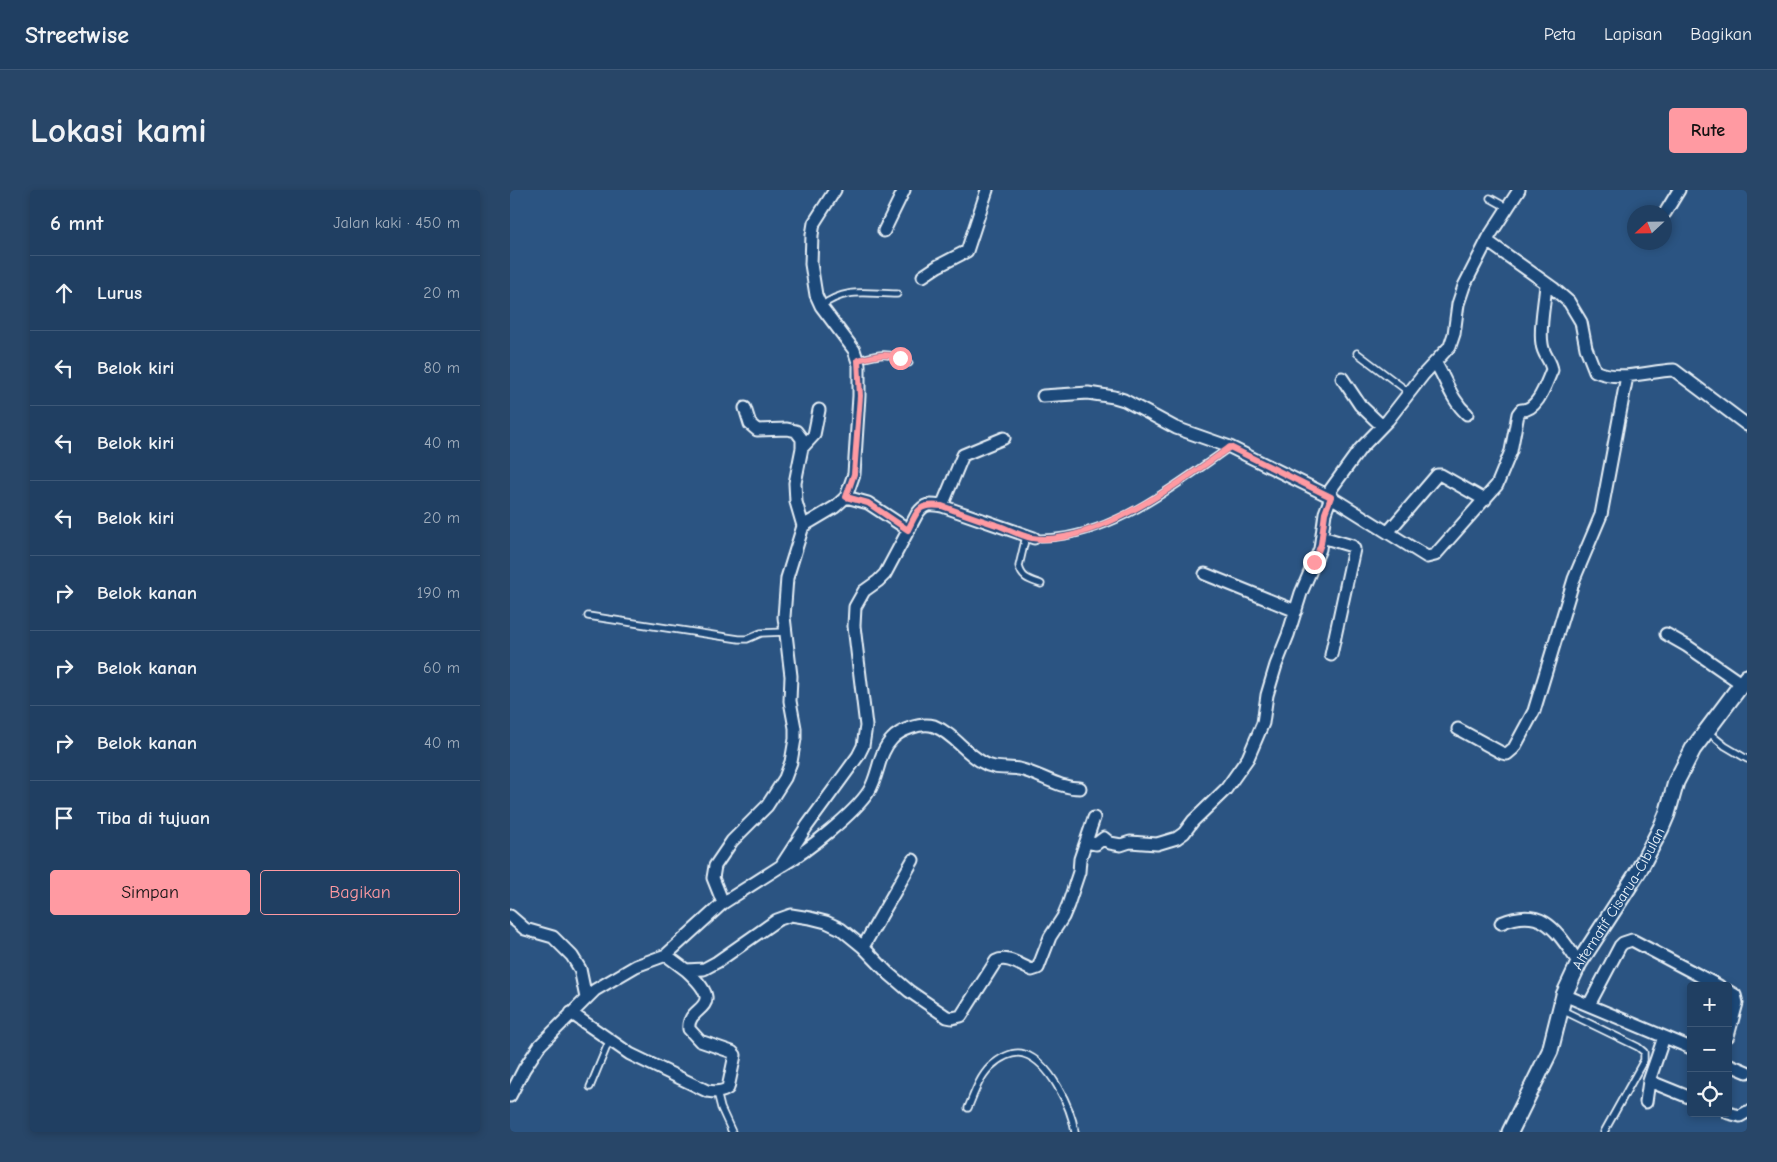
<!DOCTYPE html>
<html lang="id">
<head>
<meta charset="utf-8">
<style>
  :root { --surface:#203f62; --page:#284668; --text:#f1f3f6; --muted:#a2afbe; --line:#3d5877; --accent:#ff9aa2 }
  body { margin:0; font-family:"Comic Neue",sans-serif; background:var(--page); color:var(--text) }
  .controls { position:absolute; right:15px; bottom:15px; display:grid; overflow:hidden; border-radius:5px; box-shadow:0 2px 8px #0003 }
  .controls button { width:45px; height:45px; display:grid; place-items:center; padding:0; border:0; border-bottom:1px solid var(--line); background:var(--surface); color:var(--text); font:25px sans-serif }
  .compass { position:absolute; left:1117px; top:15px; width:45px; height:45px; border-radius:50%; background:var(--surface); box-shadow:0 2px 8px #0003; rotate:248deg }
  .stop { position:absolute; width:15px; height:15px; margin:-11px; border:4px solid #ff9aa2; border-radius:50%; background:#fff }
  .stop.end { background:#ff9aa2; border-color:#fff; box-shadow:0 1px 5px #0008 }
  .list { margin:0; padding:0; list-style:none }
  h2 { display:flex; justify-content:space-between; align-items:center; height:65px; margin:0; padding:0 20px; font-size:21px }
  h2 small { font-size:16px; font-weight:400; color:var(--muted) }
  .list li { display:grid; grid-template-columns:32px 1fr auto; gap:15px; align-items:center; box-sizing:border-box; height:75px; padding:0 20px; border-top:1px solid var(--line) }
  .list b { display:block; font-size:19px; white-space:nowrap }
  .list em { font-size:16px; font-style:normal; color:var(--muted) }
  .actions { display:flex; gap:10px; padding:15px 20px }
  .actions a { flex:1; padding:11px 0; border:1px solid var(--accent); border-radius:5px; text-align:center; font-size:18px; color:var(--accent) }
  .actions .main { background:var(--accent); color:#111 }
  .icon { flex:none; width:28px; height:28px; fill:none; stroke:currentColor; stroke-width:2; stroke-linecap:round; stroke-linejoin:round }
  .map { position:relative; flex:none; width:1237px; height:942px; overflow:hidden; border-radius:5px }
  header { display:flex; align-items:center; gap:30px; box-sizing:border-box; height:70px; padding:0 25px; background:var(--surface); border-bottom:1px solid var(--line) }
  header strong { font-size:24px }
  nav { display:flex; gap:28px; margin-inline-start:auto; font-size:18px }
  .intro { display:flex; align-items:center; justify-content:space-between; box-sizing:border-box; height:120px; padding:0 30px }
  h1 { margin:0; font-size:35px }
  .button { padding:12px 22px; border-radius:5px; background:var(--accent); color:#111; font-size:18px; font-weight:700 }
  main { display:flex; gap:30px; padding:0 30px }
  aside { flex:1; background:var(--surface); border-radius:5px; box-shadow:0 2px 8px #0003 }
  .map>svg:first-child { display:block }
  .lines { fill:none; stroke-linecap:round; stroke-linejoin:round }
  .service-casing { stroke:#e8f1f8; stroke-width:9 }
  .minor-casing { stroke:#e8f1f8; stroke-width:15 }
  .tertiary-casing { stroke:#e8f1f8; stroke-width:19 }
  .service { stroke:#1f4a7a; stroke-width:5.5 }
  .minor { stroke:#1f4a7a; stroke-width:11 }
  .tertiary { stroke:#1f4a7a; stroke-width:15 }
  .route { stroke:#ff9aa2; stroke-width:6 }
  .labels { text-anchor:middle; stroke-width:5; stroke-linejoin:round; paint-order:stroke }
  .street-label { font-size:15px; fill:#e8f1f8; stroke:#1f4a7a }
</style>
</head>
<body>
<header>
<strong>Streetwise</strong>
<nav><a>Peta</a><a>Lapisan</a><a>Bagikan</a></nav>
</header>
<div class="intro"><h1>Lokasi kami</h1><a class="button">Rute</a></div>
<main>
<aside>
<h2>6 mnt<small>Jalan kaki · 450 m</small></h2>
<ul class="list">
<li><svg class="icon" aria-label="ahead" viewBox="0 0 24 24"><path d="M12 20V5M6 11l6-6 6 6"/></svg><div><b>Lurus</b></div><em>20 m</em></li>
<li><svg class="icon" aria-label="left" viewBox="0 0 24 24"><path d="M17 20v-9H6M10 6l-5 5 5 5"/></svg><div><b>Belok kiri</b></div><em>80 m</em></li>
<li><svg class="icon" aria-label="left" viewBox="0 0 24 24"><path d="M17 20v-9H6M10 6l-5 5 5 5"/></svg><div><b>Belok kiri</b></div><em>40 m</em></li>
<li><svg class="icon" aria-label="left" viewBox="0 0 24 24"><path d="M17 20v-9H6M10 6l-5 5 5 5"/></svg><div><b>Belok kiri</b></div><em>20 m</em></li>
<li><svg class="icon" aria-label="right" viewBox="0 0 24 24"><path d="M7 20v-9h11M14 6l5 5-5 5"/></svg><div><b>Belok kanan</b></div><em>190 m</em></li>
<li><svg class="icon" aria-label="right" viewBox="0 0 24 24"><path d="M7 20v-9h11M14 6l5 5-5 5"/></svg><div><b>Belok kanan</b></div><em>60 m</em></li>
<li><svg class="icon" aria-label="right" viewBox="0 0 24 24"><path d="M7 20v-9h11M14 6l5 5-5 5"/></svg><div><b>Belok kanan</b></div><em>40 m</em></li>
<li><svg class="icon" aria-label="arrive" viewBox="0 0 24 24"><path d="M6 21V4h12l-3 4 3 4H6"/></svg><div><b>Tiba di tujuan</b></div></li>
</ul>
<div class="actions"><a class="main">Simpan</a><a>Bagikan</a></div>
</aside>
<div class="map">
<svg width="1237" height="942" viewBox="0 0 1237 942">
  <rect width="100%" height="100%" fill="#2b5482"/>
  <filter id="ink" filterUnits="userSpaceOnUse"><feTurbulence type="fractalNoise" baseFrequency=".02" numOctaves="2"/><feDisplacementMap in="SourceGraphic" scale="10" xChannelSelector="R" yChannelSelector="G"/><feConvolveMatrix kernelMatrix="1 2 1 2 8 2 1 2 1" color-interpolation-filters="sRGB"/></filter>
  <g filter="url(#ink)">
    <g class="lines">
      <defs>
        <path id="service" d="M980,8L998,18
          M311,116C337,97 356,104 387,104
          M847,163L900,203
          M348,170C369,164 379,161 399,173
          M516,346L509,376C512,389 520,390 531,394
          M524,348C532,348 539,348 547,347C610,340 670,292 720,257
          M78,426L229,449H237L251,443L275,442
          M1198,542L1215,556L1237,569
          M1052,820L1128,857L1134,862V870L1094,942
          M80,897L100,849
          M207,902L211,918L222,942
          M458,918C464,904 469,888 480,877C488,869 503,860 514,864C540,872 561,917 565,942"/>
        <path id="minor" d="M1155,23L1169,0
          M374,41L394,0
          M977,51L1043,98L1059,112L1071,132L1076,158L1085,181C1110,192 1138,181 1164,180L1237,235
          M413,86L428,76L457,61L477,0
          M925,172C936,189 941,210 957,224
          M832,188L850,215L872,236
          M533,206L578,203L604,207L614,210L666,238L720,257L821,307L917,367L925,365L987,295L1001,261L1008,224L1011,220C1028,221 1036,193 1042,180C1041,170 1033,165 1032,154C1029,138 1035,111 1036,94
          M292,258L304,245L309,220
          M336,307L358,313L399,340
          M432,316L453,265L494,248
          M293,336L325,317L336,307L344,284L349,206V175L344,160L311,116L306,105L301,74L302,45L304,33L325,0
          M879,341L927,285H931L975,310
          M812,347L842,356L844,359L821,465
          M695,384L786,421
          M1156,444L1177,456L1232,494
          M948,539L992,563L997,564L1004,558L1024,521L1064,389L1091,325L1117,186
          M576,652L586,654L594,648L600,653L611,655L620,652L647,654L667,648L674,643L683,631L716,599L738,568L753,533L757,505L766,475L778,445L791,403L810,359L815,323L821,307V299L850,259L878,230L913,185L940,156L944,144L948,114L954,96L980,45L1009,0
          M273,675C297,661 344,624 359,601C369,585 368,563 382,549C390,540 411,532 424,536C444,544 454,562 472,572C484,580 496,577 509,579C531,584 547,598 570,598
          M213,713L203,688L205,676L222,651L257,616L275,588L281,572L285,549V538L280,511L281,486L274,427L277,388L293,336L286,312L285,293L292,258V249L286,241L277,239L247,240L240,234L235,218
          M0,726L15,739L43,747L62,766L70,779L76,808
          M991,733C1034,715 1047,742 1069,773
          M353,757L403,670
          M156,765L176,780L194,779L207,772L267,730L281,725L300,728L316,732L331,739L353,757L378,783L399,801L437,827L442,828L451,826L486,771C497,765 511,776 522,780L528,778L540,747L553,727L558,715L569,682L570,669L584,628
          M1218,801L1225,805L1227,813L1218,846
          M1054,805L1181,858
          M1079,815L1110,756L1113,753L1122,750L1209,796
          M61,823L120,864L197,901C204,902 212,903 218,898L225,865L222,862L190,851L179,839C176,814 221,821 176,780
          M1218,874L1237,882
          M1139,891L1181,908
          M0,906L14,879L30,855L85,800L126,776L156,765L213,713L271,676L297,636L348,566L353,556L356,536L344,436L345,417L354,401L368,391L375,384L407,324C415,313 419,314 432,316L524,348
          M1136,912L1139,891L1154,847
          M1218,923L1230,926L1237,922"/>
        <g id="tertiary">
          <path id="s1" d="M1000,942L1040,861L1054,805L1069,773L1128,682L1151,638L1157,624L1166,592L1183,559L1237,487"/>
        </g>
      </defs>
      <use href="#service" class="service-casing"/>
      <use href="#minor" class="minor-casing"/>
      <use href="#tertiary" class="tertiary-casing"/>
      <use href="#service" class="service"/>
      <use href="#minor" class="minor"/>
      <use href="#tertiary" class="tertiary"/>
    </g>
  </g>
  <g class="lines" filter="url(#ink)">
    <path class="route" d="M390,168C376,162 363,166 348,170L350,206L344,284L336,307L358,313L398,340C408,320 408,313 432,316C451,323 470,330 490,336C500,340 511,346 522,348C581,358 674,290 720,257L821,307L815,323L811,354L804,372"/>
  </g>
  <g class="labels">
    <g class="street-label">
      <text dy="5" stroke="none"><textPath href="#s1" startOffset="259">Alternatif Cisarua-Cibulan</textPath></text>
    </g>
  </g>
</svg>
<div class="controls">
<button>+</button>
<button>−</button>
<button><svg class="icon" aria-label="locate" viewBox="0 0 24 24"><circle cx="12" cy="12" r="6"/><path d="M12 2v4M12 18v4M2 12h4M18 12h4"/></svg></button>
</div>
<svg class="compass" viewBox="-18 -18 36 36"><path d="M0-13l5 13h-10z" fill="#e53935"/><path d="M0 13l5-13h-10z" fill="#a2afbe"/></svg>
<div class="stop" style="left:390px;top:168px"></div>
<div class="stop end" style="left:804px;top:372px"></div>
</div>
</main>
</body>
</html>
